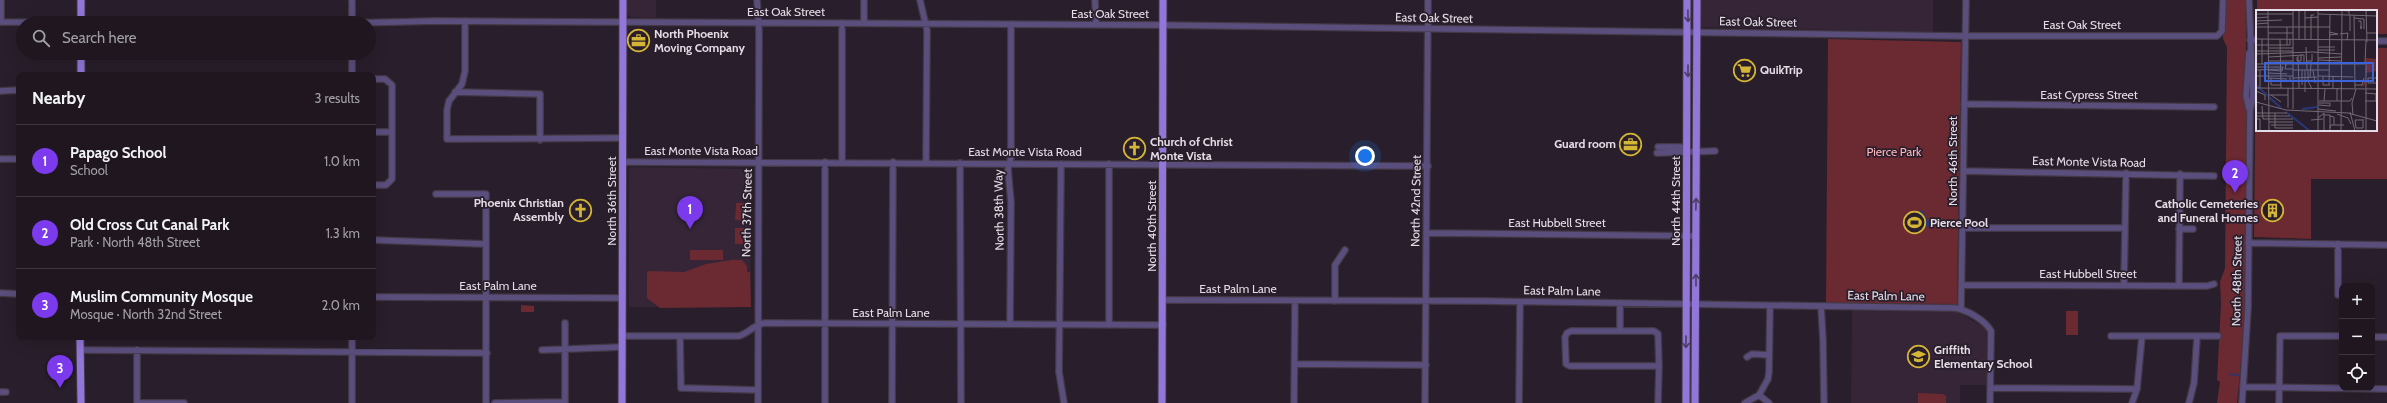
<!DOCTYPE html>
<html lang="en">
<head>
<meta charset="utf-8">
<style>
  :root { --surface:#1f1620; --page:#271f29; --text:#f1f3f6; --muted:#a19fa5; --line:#3c353e; --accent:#7c3aed }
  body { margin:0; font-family:Cabin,sans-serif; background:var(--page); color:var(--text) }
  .controls { position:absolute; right:12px; bottom:12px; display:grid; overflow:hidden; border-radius:8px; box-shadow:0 4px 16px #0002 }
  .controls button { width:36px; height:36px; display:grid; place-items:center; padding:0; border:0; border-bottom:1px solid var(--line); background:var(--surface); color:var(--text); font:20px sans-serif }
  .you { position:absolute; left:1365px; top:156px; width:14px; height:14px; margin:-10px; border:3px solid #fff; border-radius:50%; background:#1a73e8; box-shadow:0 0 0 6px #1a73e833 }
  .badge { display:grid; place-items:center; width:26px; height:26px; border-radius:50%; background:var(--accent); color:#fff; font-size:13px; font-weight:700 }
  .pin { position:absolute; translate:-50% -33px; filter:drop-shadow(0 1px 2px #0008) }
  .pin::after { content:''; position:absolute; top:21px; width:14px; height:12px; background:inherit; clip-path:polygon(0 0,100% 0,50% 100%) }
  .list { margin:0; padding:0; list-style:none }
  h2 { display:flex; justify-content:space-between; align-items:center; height:52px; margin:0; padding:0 16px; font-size:17px }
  h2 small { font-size:13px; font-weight:400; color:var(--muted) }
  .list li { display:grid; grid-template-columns:26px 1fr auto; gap:12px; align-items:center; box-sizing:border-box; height:72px; padding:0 16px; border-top:1px solid var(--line) }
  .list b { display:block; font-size:15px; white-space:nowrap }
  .list p { margin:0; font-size:13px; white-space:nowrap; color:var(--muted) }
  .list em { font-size:13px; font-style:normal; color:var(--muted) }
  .icon { flex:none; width:22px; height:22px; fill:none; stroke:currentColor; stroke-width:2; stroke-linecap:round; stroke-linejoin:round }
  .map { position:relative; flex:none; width:2387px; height:403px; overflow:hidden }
  .search { position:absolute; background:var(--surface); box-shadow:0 4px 16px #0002; left:16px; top:16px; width:360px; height:44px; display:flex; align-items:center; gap:10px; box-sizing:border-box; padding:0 14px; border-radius:22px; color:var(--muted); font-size:15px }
  .panel { position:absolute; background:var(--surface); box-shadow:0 4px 16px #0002; left:16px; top:72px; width:360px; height:268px; border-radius:8px }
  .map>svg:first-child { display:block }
  .built { fill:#352537 }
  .green { fill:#6b2931 }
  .water { fill:#263877 }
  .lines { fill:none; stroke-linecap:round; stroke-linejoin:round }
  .stream { stroke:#263877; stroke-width:1.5 }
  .minor-casing { stroke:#433945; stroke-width:8 }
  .major-casing { stroke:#433945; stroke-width:9 }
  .minor { stroke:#5a4e7d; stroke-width:5.5 }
  .major { stroke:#9276d9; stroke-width:7 }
  .oneway { stroke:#4e3d68 }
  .labels { text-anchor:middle; stroke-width:3.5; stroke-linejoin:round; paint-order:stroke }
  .street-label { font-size:12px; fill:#e4dce6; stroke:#291e2b }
  .poi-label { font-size:12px; font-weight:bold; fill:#e4dce6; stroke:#291e2b; text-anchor:start }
  .park-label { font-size:12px; fill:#fdb5b9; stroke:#291e2b }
  .inset-river { fill:none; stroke:#263877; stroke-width:2 }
  .inset-road { fill:none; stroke:#746a76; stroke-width:1 }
  .view { fill:#3b63da; fill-opacity:0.15; stroke:#3b63da; stroke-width:2 }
  .inset-edge { fill:none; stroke:#e4dce6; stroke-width:2 }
</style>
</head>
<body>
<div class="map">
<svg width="2387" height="403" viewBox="0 0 2387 403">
  <rect width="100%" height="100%" fill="#291e2b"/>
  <path class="built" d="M627,0H656V18L631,17L627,14Z
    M1701,0H1933V32L1701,27Z
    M631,167L750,169L751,307H629V169Z
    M1852,310L1956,311L1987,329L1986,385H1960V403H1851Z"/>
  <path class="green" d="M2225,0H2246C2245,133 2252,270 2237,403H2217L2220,382L2217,380L2221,304L2220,282L2225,268L2227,47L2223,39Z
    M2257,0H2387V34H2376V11H2257V32Z
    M1828,39L1961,42L1957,304L1826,303Z
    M2256,47L2257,130H2376V48H2387V179H2311V239L2254,237Z
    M736,203H745V221L735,220Z
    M735,228H745V244H735Z
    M690,250H723V260H690Z
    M731,260H742L747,266V272H750L751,307L660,308L647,298V273L649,271L684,272L706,264Z
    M521,305L534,306V312H521Z
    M2066,311H2078V335H2066Z
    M1918,393L1943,394L1946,396V403H1918Z"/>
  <path class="water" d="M1922,210L1931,225L1915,233L1912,227L1918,223L1913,215Z"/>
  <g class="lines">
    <path class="stream" d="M2230,374L2243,376"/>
    <defs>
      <path id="minor" d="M1,0V22
        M757,0L759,31L758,403
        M864,0V23
        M920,0L927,30L926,163
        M1095,0L1096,25
        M465,21V71L462,84L449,101L447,110V139L623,138
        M0,22L352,23L436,21L1155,25L1959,36H2217L2222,31L2223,0
        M352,23V0
        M842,23V162
        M2250,40H2257
        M2376,41H2387
        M2249,53L2246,96L2249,109
        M352,75V53
        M373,79H385L392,85V179L386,185H373
        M0,91L19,90
        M455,92L540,94V140
        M1964,104L2214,107
        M373,132H392
        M1658,147H1681L1687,151
        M1657,153L1715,151
        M0,159H19
        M623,162L1428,166
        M960,163L961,403
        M1061,164L1059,372L1064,403
        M1109,164V325
        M1964,171L2214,176
        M436,194H486V403
        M1963,228H2125
        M2179,229H2193
        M1427,233L1696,236
        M373,240L485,244
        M2248,243L2387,245
        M1962,285L2207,286L2214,284
        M2124,285L2126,173
        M2179,285L2180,174
        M0,293L19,294
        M2338,295V244
        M373,297L622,298
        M1163,300L1483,301L1955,308C1967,310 1985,320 1991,331L1990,403
        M1335,301V265L1345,250
        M1620,303V331H1571L1567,333L1565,337L1566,364L1570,366H1659L1658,334L1654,331H1620
        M1821,306L1823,340L1824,403
        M1961,309L1966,0
        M1010,324L1011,202L1008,169L1011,157V24
        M623,336H739C749,333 755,324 765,323L1163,325
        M680,336L681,388L758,390
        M2111,336H2218
        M2372,337H2387
        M81,350L487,353
        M542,350L622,347
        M1747,357L1752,354L1769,355
        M1295,364L1426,365
        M2244,387L2387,389
        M1991,388L2137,389
        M0,392H6
        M1759,395L1768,379L1769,372L1770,306
        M137,403V350
        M137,403H184
        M352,403V337
        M495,403L565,402V323
        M825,403V162
        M892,403L893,162
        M1294,403L1295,301
        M1425,403L1428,0
        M1519,403L1520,302
        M1658,403L1659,366
        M1745,403L1759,395L1769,403
        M2132,403L2137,389L2142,336
        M2189,403L2194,383L2197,337
        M2242,403L2248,308L2250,111L2253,96L2249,0
        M2279,403L2280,336H2342"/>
      <path id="major" d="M81,23V0
        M81,75V53
        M80,337L81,403
        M622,403L623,0
        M1162,403L1163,0
        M1686,403L1687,0
        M1695,403L1697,0"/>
    </defs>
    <use href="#minor" class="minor-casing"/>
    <use href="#major" class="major-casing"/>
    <use href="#minor" class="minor"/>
    <use href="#major" class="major"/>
  </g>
  <defs><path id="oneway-shaft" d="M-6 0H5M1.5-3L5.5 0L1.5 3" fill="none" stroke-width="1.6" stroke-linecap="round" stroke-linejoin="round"/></defs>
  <g class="oneway">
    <use href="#oneway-shaft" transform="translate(1688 16) rotate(89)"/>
    <use href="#oneway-shaft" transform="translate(1688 71) rotate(90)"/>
    <use href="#oneway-shaft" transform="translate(1696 204) rotate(-89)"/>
    <use href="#oneway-shaft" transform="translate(1696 280) rotate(-90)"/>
    <use href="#oneway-shaft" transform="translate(1686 342) rotate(90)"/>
  </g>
  <defs>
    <symbol id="office-ring" viewBox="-11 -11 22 22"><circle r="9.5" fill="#291e2b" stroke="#d5b535" stroke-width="1.5"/><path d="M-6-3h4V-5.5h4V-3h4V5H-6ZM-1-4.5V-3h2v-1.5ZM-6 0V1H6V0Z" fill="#d5b535"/></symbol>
    <symbol id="supermarket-ring" viewBox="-11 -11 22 22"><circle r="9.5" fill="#291e2b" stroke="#d5b535" stroke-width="1.5"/><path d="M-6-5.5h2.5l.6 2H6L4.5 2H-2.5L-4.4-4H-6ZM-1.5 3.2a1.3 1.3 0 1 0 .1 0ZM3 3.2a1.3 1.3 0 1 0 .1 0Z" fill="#d5b535"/></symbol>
    <symbol id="church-ring" viewBox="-11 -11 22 22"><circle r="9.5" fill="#291e2b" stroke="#d5b535" stroke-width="1.5"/><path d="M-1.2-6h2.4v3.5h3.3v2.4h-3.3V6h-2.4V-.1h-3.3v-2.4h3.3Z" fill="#d5b535"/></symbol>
    <symbol id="building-ring" viewBox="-11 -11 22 22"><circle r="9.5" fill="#291e2b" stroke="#d5b535" stroke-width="1.5"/><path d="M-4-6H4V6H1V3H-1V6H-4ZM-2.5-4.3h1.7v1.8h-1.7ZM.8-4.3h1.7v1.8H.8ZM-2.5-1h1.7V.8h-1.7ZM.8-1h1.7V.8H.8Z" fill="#d5b535"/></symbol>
    <symbol id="stadium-ring" viewBox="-11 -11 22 22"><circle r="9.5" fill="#291e2b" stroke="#d5b535" stroke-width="1.5"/><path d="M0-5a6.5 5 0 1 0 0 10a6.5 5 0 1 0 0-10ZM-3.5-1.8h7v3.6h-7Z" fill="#d5b535"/></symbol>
    <symbol id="school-ring" viewBox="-11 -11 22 22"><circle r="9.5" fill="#291e2b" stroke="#d5b535" stroke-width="1.5"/><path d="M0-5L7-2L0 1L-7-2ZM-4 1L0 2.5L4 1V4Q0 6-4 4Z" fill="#d5b535"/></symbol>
  </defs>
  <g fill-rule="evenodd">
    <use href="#office-ring" x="626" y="28" width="25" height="25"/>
    <use href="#supermarket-ring" x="1732" y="58" width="25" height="25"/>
    <use href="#office-ring" x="1618" y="132" width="25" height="25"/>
    <use href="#church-ring" x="1122" y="136" width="25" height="25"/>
    <use href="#church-ring" x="568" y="198" width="25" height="25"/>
    <use href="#building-ring" x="2260" y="198" width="25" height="25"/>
    <use href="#stadium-ring" x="1902" y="210" width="25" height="25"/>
    <use href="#school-ring" x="1906" y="344" width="25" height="25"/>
  </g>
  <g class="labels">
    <g class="street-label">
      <text x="786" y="16">East Oak Street</text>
      <text x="1110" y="18">East Oak Street</text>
      <text transform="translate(1434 18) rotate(1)" y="4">East Oak Street</text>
      <text transform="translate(1758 22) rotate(1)" y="4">East Oak Street</text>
      <text x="2082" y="29">East Oak Street</text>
      <text x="2089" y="99">East Cypress Street</text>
      <text x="701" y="155">East Monte Vista Road</text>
      <text x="1025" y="156">East Monte Vista Road</text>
      <text transform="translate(1953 161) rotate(-90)" y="4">North 46th Street</text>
      <text transform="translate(2089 162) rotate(1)" y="4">East Monte Vista Road</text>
      <text transform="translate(612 201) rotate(-90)" y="4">North 36th Street</text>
      <text transform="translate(1416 201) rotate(-89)" y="4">North 42nd Street</text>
      <text transform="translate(1676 201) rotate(-90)" y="4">North 44th Street</text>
      <text transform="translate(999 210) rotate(-91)" y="4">North 38th Way</text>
      <text transform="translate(747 213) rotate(-89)" y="4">North 37th Street</text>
      <text x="1557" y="227">East Hubbell Street</text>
      <text transform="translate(1152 226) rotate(-90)" y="4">North 40th Street</text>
      <text x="2088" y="278">East Hubbell Street</text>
      <text transform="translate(2237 281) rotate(-89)" y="4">North 48th Street</text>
      <text x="498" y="290">East Palm Lane</text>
      <text x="1238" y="293">East Palm Lane</text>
      <text transform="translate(1562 291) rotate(1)" y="4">East Palm Lane</text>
      <text transform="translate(1886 296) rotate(1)" y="4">East Palm Lane</text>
      <text x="891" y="317">East Palm Lane</text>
    </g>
    <g class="poi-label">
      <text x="654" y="38">North Phoenix<tspan x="654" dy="14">Moving Company</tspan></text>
      <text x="1760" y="74">QuikTrip</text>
      <text x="1150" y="146">Church of Christ<tspan x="1150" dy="14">Monte Vista</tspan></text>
      <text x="1616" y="148" text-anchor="end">Guard room</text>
      <text x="564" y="207" text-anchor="end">Phoenix Christian<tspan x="564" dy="14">Assembly</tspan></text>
      <text x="2258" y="208" text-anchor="end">Catholic Cemeteries<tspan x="2258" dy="14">and Funeral Homes</tspan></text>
      <text x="1930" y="227">Pierce Pool</text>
      <text x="1934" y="354">Griffith<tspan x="1934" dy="14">Elementary School</tspan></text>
    </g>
    <g class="park-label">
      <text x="1894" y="156">Pierce Park</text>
    </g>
  </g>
  <g transform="translate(2256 10)">
    <rect width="121" height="121" fill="#291e2b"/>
    <path d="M110,48L121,49V61L110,63L109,75L105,78L109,70Z" fill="#6b2931"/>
    <path class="inset-river" d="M0,75L12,86M13,87L25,98M46,99L61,97M30,102L54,121"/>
    <path class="inset-road" d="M0,0V66M12,0L13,121M62,0V121M81,0L93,1V5M110,0L111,32M0,4H37M62,4L121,6M98,5L99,78M0,8L12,7M49,8L62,7M98,8L108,9V19M0,11L26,10M102,11H105V19V16M0,14L12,13M0,17H74M31,17V35M94,21V5M12,23H37M111,23H121V18M84,24L92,23L91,30M73,25L82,24L73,22M0,29L121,30M24,29L25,78M43,29V0M49,29V0M55,29V5H58M0,35H34V29M50,37L51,60M62,37H79M13,38H37M62,40H79M0,41H37M0,44L57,42L86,44M42,46L43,78M13,47L48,45V54M41,47V51H45V44M62,48L85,47M62,50L85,51M13,51H37M50,51H56V44M0,54H109L110,30M6,54V29M30,54L29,59H37M0,57H27L26,61L13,60M0,60L26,59M37,60H73M49,60V82M52,60V71L56,79M57,60L59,73M12,63L31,64M0,66H37M62,66L97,67M67,66V75H74M54,67L55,54M13,68L31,69M15,68V75H25M37,68L61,67M121,68H112V73H121M25,71H34V67M46,75V60M73,75L74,5M99,75H106L108,68M0,78L121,79M4,78V60M37,78V99M37,78V0M81,78V91M77,79V66M0,81L9,85V90M109,83L121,84M13,85H32M15,85L25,92M63,91H94L96,88M68,91L69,79M109,91H120V84M0,92L30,100L92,103L121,111M0,94V121M63,95L74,96V93H63M6,96L7,109H37M32,98V78M62,99L80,101M94,102L99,121M0,103H31M19,103V118H37M81,104L92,108L95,114M67,105H74V121M97,105L96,93L100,79M0,106H13M13,106H34M74,106L78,107V115M62,108L68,103V121M1,109H4V121M55,110L67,109M107,110H99L100,118H107V109M13,112H37M15,115H37M74,118L75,115H88M85,121L86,0M110,121V53"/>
    <path class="view" d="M9,53H117V71H9Z"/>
    <rect width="121" height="121" class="inset-edge"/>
  </g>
</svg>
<div class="controls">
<button>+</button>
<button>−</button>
<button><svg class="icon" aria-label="locate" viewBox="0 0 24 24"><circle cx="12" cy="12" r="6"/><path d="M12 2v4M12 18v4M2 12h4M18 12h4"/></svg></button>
</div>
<div class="you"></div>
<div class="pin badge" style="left:690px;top:229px">1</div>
<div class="pin badge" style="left:2235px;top:193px">2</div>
<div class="pin badge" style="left:60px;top:388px">3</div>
<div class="search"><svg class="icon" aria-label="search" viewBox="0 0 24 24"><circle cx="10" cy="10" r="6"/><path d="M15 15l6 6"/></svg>Search here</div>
<section class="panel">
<h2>Nearby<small>3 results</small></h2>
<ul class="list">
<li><span class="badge">1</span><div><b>Papago School</b><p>School</p></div><em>1.0 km</em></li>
<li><span class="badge">2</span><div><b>Old Cross Cut Canal Park</b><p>Park · North 48th Street</p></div><em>1.3 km</em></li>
<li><span class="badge">3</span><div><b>Muslim Community Mosque</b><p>Mosque · North 32nd Street</p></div><em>2.0 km</em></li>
</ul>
</section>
</div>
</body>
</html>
